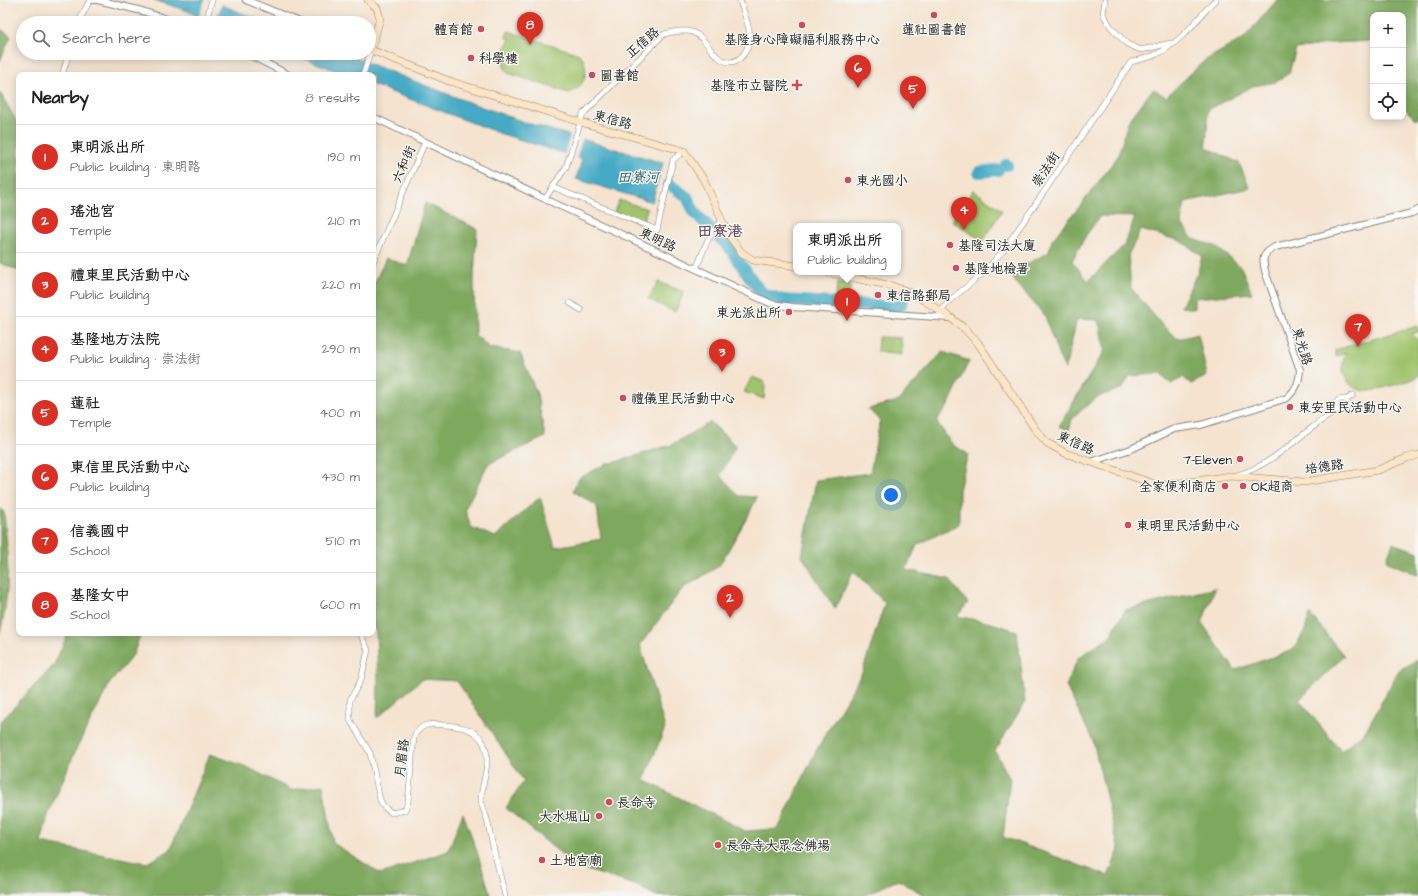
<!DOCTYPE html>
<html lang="en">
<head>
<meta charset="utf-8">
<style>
  :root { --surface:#fff; --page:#f2f2f2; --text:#202124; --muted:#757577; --line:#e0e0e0; --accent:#d93025 }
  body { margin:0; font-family:"Architects Daughter","LXGW WenKai TC",sans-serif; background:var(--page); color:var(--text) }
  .controls { position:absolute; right:12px; top:12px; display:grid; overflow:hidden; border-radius:8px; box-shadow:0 2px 10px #0003 }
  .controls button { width:36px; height:36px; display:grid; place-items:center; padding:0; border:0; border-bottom:1px solid var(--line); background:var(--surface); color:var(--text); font:20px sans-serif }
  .you { position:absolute; left:891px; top:495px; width:14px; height:14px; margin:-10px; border:3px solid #fff; border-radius:50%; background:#1a73e8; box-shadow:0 0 0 6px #1a73e833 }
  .badge { display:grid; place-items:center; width:26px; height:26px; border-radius:50%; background:var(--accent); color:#fff; font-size:13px; font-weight:700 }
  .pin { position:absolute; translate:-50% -33px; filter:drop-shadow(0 1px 2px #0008) }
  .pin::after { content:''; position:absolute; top:21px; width:14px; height:12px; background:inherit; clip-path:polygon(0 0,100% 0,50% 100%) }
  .popup { position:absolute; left:793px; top:223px; width:108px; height:52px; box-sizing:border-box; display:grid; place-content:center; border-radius:8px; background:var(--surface); filter:drop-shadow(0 1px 3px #0005); font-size:13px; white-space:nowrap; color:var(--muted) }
  .popup b { font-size:15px; color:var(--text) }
  .popup::after { content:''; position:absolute; left:50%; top:100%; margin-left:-8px; border:8px solid transparent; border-top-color:var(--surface) }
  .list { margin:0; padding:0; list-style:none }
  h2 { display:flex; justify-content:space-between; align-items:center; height:52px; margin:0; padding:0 16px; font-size:17px }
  h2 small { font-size:13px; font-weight:400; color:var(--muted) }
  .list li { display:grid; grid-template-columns:26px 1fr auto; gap:12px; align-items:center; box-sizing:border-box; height:64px; padding:0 16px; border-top:1px solid var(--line) }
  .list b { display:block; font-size:15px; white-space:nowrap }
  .list p { margin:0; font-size:13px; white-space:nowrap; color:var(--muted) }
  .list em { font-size:13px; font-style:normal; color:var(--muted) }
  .icon { flex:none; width:22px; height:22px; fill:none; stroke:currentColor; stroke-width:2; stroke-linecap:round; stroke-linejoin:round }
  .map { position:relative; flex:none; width:1418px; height:896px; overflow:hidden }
  .search { position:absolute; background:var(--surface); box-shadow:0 2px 10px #0003; left:16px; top:16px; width:360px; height:44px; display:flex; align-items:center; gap:10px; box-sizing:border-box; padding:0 14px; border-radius:22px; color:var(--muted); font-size:15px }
  .panel { position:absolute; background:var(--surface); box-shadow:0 2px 10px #0003; left:16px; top:72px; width:360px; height:564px; border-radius:8px }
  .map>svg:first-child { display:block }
  .green { fill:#9fc26b; stroke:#5e6f44 }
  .forest { fill:#7fa85f; stroke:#4e623e; fill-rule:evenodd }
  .water { fill:#45aac5; stroke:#306370 }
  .pier { fill:#f5e3cf }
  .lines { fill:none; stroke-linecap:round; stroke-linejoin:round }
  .river { stroke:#45aac5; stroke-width:12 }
  .minor-casing { stroke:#888076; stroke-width:6 }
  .tertiary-casing { stroke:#888076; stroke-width:8 }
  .secondary-casing { stroke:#888076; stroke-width:8 }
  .minor { stroke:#fff; stroke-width:5 }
  .tertiary { stroke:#fff; stroke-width:6 }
  .secondary { stroke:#fde5c5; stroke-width:7 }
  .poi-dot { fill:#d1495b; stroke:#f6f6f2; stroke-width:1.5 }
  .labels { text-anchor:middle; stroke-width:3; stroke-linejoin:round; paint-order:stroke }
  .poi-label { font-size:13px; fill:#1c1c1c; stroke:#f6f6f2; text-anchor:start }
  .street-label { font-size:13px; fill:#1c1c1c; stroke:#f6f6f2 }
  .water-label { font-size:14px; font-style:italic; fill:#2e5c68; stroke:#f6f6f2 }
  .quarter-label { font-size:15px; font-weight:bold; fill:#674d5b; stroke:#f6f6f2 }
</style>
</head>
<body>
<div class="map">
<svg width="1418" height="896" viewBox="0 0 1418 896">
  <rect width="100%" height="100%" fill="#f6f6f2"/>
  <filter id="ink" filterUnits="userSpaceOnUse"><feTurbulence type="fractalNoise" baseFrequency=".025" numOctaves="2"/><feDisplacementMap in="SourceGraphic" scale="8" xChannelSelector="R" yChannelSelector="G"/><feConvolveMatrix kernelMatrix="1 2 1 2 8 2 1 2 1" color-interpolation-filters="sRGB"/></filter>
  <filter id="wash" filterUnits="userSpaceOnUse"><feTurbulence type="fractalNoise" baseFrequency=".012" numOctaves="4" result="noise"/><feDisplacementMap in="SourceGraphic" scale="16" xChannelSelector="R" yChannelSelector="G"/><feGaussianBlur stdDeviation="0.9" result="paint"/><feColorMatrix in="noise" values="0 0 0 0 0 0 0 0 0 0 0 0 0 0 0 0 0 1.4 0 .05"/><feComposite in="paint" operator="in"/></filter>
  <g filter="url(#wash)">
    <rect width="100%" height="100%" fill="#f5e3cf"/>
    <path class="green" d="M508,31L579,54C591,66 586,88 569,93L508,73C500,63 501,49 511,39L506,38Z
      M973,190L1002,210L983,241L952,221Z
      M619,200L647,209L642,224L614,212Z
      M658,282L684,292L675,312L648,299Z
      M838,282L851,285L848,300L835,298Z
      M1418,326V332L1411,334L1418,339V375L1413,379C1404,382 1395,385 1386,387C1371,392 1357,395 1347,380C1341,371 1342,363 1346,353L1336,356L1335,350Z
      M878,337L901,338L902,355L877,352Z
      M752,377L765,382L764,399L744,392Z"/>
    <path class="forest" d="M1277,0H1418V119H1415L1403,107V15H1373V43L1372,41L1333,43L1296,49L1289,73L1276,82L1253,86L1208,110L1206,147L1239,163L1250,188L1185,202L1181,223L1193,239L1215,246L1241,267L1252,293L1194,298V309L1181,307L1198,271L1202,256L1181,241L1141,230L1128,255L1131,288L1162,325L1178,339L1198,334L1207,376L1191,384L1183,377L1171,384L1160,374L1129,376L1123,388L1095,398L1072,419L1069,430L1059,426L1105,350L1098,320L1077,319L1065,369L1058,354L1045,316L1013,279L1023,266L1049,252L1052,240L1084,201L1118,156L1128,122L1153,89L1166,97L1204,61L1244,38ZM1100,216L1135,217L1125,244L1088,281L1072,261L1085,237Z
      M0,29L11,36L0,61Z
      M0,93L19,125V271L0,263Z
      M425,203L477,229L474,277L475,335L490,348L520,353L537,394L545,437L488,464L465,509L471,527L495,537L540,497L555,547L601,539L597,506L573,491L579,478L608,463H612L671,445L710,422L736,446L720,475L739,496L757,497L748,516L719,566L682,589L640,645L665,728L644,780L745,831L778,829L817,749L862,673L885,603L853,571L835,609L802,556L816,480L870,473L880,421L868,409L898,401L943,352L969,361L948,406L936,421L953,445L968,454L959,490V524L917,545L906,570L949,579L968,603L957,616L991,623L1017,631L1025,702L995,751L1010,779L1003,837L1108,876L1119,850L1093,741L1066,686L1078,658L1110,636L1125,610L1215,588L1202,623L1235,670L1293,650L1305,630L1310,614L1344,656L1299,700L1341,751L1365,732L1399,670L1418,660V896H926L898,880L863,896H657L635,885L577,867L506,808L524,781L457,681L422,679L377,718L378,682L376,632L373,627V286L386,258L407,266Z
      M0,509L4,512C8,552 11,593 0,632Z
      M1393,543L1418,552V575L1386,561Z
      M68,633H141L133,655L110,683L77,747L48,815L41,843L147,863L170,850L210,754L247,767L291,790L323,785L333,843L381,874L448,851L463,813L477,852L491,896H0V722L54,665Z"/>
    <path class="water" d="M154,0H209L267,23H209L188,11Z
      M289,53H342L468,102L527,123L663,163L652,202L576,179L582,159L499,133L373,85V75H348Z"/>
    <path class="pier" d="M205,0H215L222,3L215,23H205L198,19Z
      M571,134L583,137L576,159L564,155Z"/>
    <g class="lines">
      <path class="river" d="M1006,165H1007
        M979,172L998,170
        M669,184L687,197L695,213L729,247L759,290L764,294L783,300L896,307L901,305L904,296"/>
    </g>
  </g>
  <g filter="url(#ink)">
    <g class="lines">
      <defs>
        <path id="minor" d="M1105,0L1103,14L1111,27L1127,44L1141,50L1171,43
          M78,23L90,0
          M205,23L212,0
          M62,75L69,53
          M363,75L371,50
          M553,187L657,230L673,160L684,151
          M545,199L566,167L583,114L664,34C673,32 683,29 692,32C705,37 708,49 718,57C735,71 749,53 750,36C750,28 742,8 740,0
          M373,262L425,142
          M696,269C703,253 708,232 722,221
          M570,303L581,310
          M940,313L949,301L982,274L1003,251L1046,189L1131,62C1139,60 1148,58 1155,55C1179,44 1196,21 1213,2L1216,0
          M1336 405a6 6 0 1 1 12 0a6 6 0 1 1-12 0Z
          M1346,400L1353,395
          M1237,475C1268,467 1292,442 1317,424C1324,418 1331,416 1337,410
          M360,633L368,650L361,680L350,700V720L370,753L380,800L384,807L392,813L405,810L408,802L414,736C421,724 430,723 443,725C456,726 473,727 481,739C494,757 482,780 481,799C481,805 485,813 487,819C492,845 499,870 505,896"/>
        <path id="tertiary" d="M90,0H98L142,11L179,23
          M246,0L302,23
          M246,53L289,75
          M373,117L545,199L772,304L793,307L951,318
          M1091,462L1131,449L1174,429L1201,425L1287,398C1297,388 1299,383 1300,370L1266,274C1262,260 1261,254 1275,247L1412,213L1418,210"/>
        <path id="secondary" d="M368,0L377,8L380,18L371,50L449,81L580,122L684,151L704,180L728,234L741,252L753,260L796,266
          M827,272L892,286L912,293L925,301L951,318L965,329L978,343L1035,429L1047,443L1065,453L1160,486L1231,476L1304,482L1378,470L1407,458L1418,455"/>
      </defs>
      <use href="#minor" class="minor-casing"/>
      <use href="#tertiary" class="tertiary-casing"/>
      <use href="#secondary" class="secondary-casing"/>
      <use href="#minor" class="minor"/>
      <use href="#tertiary" class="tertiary"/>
      <use href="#secondary" class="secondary"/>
    </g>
  </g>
  <g class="poi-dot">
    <circle cx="934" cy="15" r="4"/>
    <circle cx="802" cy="25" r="4"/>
    <circle cx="481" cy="29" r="4"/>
    <circle cx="471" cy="58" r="4"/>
    <circle cx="592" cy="75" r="4"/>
    <path d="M795 79h4v4h4v4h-4v4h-4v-4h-4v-4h4z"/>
    <circle cx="848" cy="180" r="4"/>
    <circle cx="950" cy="245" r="4"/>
    <circle cx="956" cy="268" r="4"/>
    <circle cx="878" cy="295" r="4"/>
    <circle cx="789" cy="312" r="4"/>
    <circle cx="623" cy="398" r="4"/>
    <circle cx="1290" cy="407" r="4"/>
    <circle cx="1240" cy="459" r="4"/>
    <circle cx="1225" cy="486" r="4"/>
    <circle cx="1243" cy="486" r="4"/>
    <circle cx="1128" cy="525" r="4"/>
    <circle cx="609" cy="802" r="4"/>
    <circle cx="599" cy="816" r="4"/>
    <circle cx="718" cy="845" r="4"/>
    <circle cx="542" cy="860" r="4"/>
  </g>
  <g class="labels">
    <g class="poi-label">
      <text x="473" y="34" text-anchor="end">體育館</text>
      <text x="934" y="34" text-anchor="middle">蓮社圖書館</text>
      <text x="802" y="44" text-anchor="middle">基隆身心障礙福利服務中心</text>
      <text x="479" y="63">科學樓</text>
      <text x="600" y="80">圖書館</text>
      <text x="788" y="90" text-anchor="end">基隆市立醫院</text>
      <text x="856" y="185">東光國小</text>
      <text x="958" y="250">基隆司法大廈</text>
      <text x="964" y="273">基隆地檢署</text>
      <text x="886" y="300">東信路郵局</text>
      <text x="781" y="317" text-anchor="end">東光派出所</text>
      <text x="631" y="403">禮儀里民活動中心</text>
      <text x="1298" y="412">東安里民活動中心</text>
      <text x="1232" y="464" text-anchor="end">7-Eleven</text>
      <text x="1217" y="491" text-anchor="end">全家便利商店</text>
      <text x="1251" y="491">OK超商</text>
      <text x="1136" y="530">東明里民活動中心</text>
      <text x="617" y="807">長命寺</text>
      <text x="591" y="821" text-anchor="end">大水堀山</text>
      <text x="726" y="850">長命寺大眾念佛場</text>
      <text x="550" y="865">土地宮廟</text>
    </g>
    <g class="street-label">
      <text transform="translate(642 42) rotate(-41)" y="5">正信路</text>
      <text transform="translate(613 119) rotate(15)" y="5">東信路</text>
      <text transform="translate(403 164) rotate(-67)" y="5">六和街</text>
      <text transform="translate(1045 169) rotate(-57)" y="5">崇法街</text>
      <text transform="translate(658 239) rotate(25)" y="5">東明路</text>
      <text transform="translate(1303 346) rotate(73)" y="5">東光路</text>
      <text transform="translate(1076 442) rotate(24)" y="5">東信路</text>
      <text transform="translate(1324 466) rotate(-8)" y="5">培德路</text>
      <text transform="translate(401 758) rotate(-83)" y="5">月眉路</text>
    </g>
    <g class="water-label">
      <text x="638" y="182">田寮河</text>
    </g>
    <g class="quarter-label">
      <text x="720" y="236">田寮港</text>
    </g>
  </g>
</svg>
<div class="controls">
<button>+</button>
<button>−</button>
<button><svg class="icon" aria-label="locate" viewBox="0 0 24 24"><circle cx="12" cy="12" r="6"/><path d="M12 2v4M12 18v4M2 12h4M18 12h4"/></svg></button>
</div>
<div class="you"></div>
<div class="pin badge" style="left:847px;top:321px">1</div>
<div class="popup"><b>東明派出所</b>Public building</div>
<div class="pin badge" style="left:730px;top:618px">2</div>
<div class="pin badge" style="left:722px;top:372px">3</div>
<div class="pin badge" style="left:964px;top:230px">4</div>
<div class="pin badge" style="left:913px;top:109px">5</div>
<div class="pin badge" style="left:858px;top:88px">6</div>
<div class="pin badge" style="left:1358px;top:347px">7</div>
<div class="pin badge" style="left:530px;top:45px">8</div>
<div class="search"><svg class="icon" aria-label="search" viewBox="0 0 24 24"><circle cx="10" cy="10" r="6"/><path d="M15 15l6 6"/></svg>Search here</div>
<section class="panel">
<h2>Nearby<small>8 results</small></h2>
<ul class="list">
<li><span class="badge">1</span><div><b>東明派出所</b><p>Public building · 東明路</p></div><em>190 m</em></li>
<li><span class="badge">2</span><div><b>瑤池宮</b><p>Temple</p></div><em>210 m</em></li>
<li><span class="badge">3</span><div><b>禮東里民活動中心</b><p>Public building</p></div><em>220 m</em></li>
<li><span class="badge">4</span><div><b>基隆地方法院</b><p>Public building · 崇法街</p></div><em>290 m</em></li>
<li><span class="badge">5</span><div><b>蓮社</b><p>Temple</p></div><em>400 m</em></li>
<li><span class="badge">6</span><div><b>東信里民活動中心</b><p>Public building</p></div><em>430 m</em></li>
<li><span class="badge">7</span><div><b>信義國中</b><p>School</p></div><em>510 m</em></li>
<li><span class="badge">8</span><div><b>基隆女中</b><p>School</p></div><em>600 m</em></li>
</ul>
</section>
</div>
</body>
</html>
